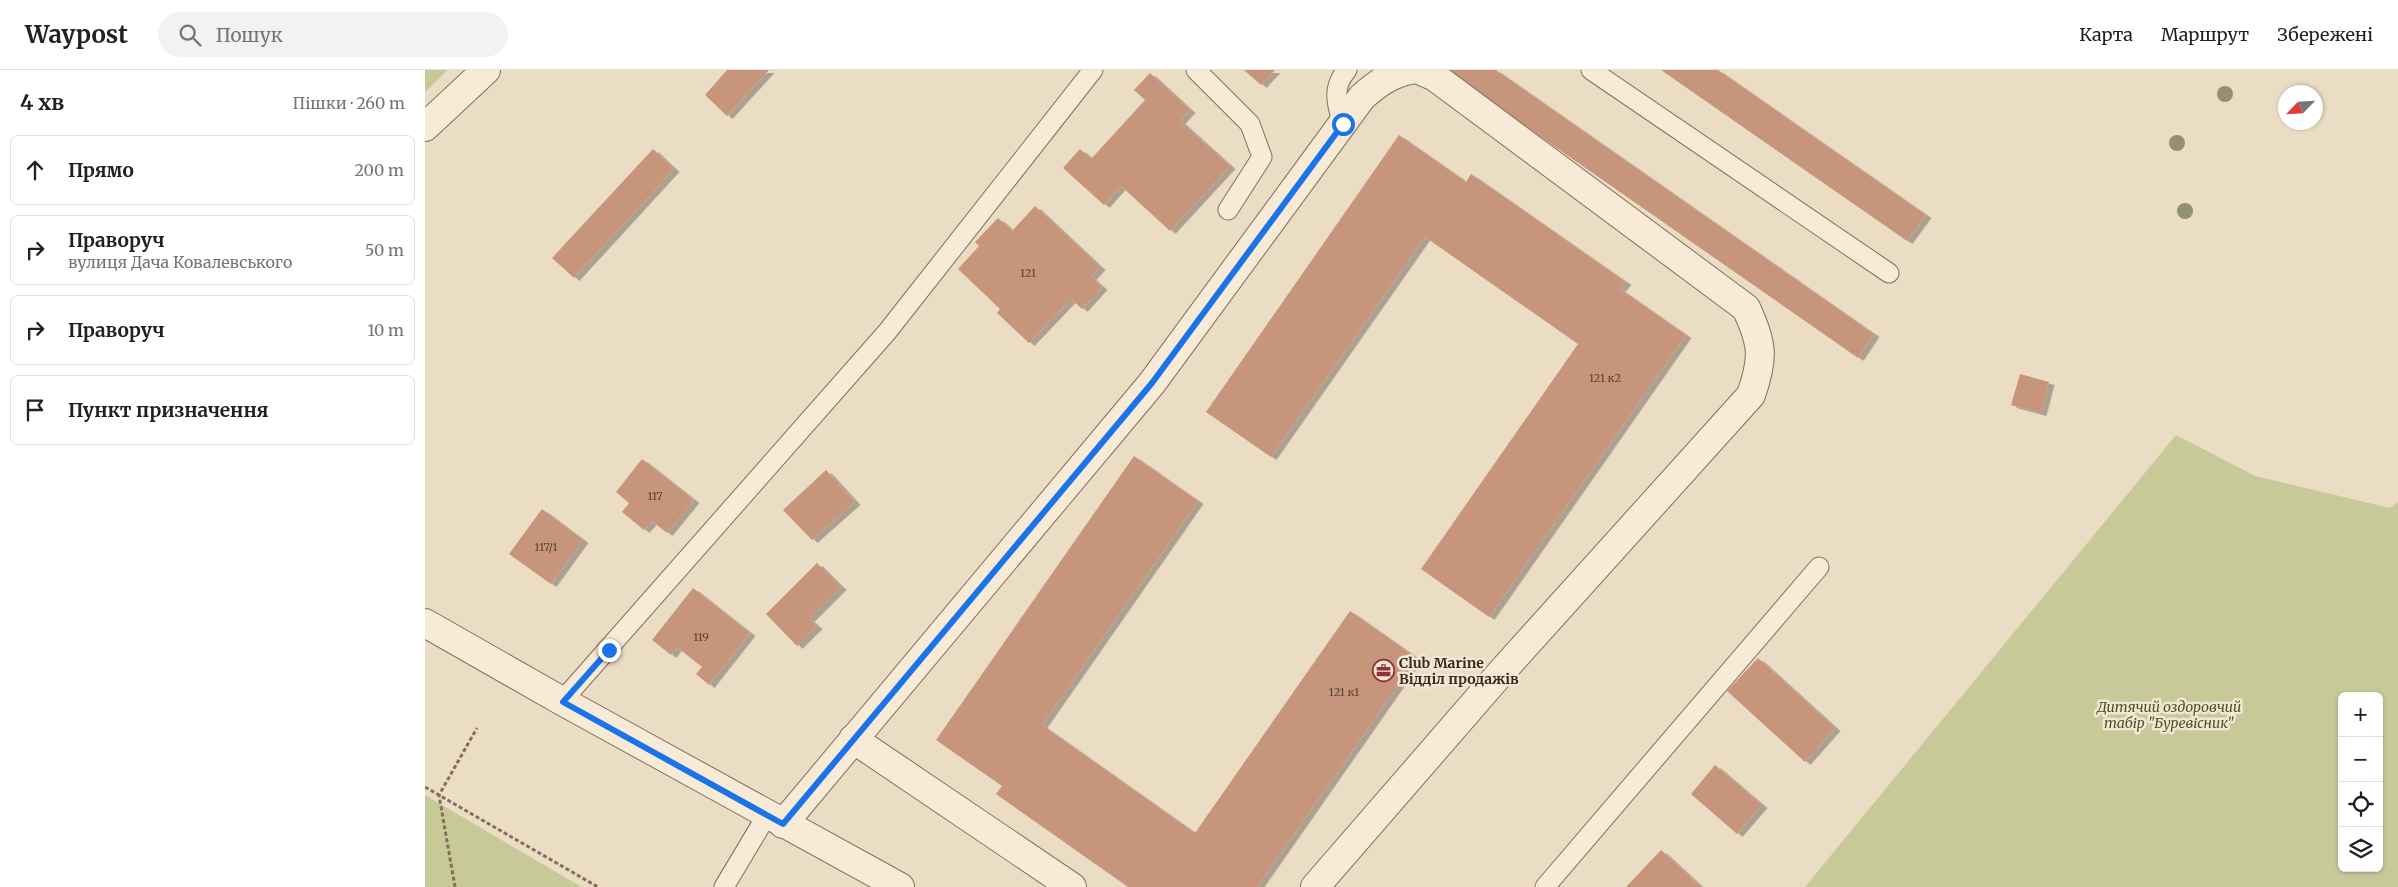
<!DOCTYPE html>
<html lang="uk">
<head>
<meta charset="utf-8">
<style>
  :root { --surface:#fff; --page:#f2f2f2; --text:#202124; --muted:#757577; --line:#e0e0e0 }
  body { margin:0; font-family:Merriweather,serif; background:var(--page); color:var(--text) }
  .controls { position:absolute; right:15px; bottom:15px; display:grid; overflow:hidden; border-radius:8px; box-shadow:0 1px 4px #0004 }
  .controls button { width:45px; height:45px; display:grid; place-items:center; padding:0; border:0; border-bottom:1px solid var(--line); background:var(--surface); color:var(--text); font:25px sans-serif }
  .compass { position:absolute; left:1853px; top:15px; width:45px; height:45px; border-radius:50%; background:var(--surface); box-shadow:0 1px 4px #0004; rotate:245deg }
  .stop { position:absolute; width:15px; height:15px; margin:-11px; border:4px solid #1a73e8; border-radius:50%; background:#fff }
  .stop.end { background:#1a73e8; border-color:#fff; box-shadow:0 1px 5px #0008 }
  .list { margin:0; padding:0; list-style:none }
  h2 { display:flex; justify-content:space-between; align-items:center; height:65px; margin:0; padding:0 20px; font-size:21px }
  h2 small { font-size:16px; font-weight:400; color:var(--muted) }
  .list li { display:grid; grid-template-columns:32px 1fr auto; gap:15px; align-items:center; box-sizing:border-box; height:70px; margin:0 10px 10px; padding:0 10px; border:1px solid var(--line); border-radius:8px }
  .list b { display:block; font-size:19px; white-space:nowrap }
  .list p { margin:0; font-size:16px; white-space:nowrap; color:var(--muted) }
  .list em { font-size:16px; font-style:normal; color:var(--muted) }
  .icon { flex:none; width:28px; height:28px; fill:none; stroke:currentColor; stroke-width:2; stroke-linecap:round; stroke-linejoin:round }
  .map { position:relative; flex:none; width:1973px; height:817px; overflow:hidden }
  header { display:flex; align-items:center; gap:30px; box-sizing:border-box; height:70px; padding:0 25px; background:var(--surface); border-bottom:1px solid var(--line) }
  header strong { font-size:24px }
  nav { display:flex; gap:28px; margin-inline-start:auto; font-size:18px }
  .search { width:350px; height:45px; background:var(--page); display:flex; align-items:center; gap:12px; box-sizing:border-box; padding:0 18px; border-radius:28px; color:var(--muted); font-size:19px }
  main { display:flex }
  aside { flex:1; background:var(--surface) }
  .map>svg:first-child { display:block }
  .green { fill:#c7c999; fill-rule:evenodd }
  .building { fill:#c7957c; filter:url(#shadow) }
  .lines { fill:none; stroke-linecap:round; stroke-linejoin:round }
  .service-casing { stroke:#856e5c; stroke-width:21 }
  .minor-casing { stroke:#856e5c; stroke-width:30 }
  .tertiary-casing { stroke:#856e5c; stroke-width:30 }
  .path { stroke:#856e5c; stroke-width:3; stroke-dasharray:4 2.5; stroke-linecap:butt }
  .service { stroke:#f7ead7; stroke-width:19 }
  .minor { stroke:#f7ead7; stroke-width:28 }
  .tertiary { stroke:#f7ead7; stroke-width:28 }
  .tree { fill:#92906e }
  .route { stroke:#1a73e8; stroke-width:6 }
  .labels { text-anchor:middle; stroke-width:5; stroke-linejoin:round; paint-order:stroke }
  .number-label { font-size:11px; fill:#5a4336 }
  .poi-label { font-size:14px; font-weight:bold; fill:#36281f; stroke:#f3e7d3; text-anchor:start }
  .park-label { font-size:14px; font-style:italic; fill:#4a5127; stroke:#f3e7d3 }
</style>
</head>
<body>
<header>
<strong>Waypost</strong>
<div class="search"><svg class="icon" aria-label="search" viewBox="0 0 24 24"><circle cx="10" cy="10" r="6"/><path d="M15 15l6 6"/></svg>Пошук</div>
<nav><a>Карта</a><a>Маршрут</a><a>Збережені</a></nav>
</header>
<main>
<aside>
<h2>4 хв<small>Пішки · 260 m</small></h2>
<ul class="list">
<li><svg class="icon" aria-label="ahead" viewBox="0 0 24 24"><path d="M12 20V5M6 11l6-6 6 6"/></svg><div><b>Прямо</b></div><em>200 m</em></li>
<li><svg class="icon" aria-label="right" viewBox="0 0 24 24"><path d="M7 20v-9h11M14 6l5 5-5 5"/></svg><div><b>Праворуч</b><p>вулиця Дача Ковалевського</p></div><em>50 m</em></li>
<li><svg class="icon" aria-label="right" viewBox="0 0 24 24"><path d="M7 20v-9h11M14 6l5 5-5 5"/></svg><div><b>Праворуч</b></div><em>10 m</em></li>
<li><svg class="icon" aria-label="arrive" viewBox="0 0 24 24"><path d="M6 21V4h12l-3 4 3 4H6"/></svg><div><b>Пункт призначення</b></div></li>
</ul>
</aside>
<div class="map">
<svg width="1973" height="817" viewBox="0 0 1973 817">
  <defs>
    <filter id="shadow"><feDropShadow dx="5.5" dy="3" stdDeviation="0" flood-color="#0004"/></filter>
  </defs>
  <rect width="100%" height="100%" fill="#ebdcc4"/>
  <path class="green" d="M0,0H23L0,22Z
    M1751,365L1830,406L1965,438L1973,432V817H1380ZM1917,626H1954V798H1917Z
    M0,725L136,805L157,817H0Z"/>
  <path class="building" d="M302,0H344L302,46L280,25Z
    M819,0H850L836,15Z
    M1020,0H1071L1449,264L1433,288Z
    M1236,0H1293L1501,145L1482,171Z
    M725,3L765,40L755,51L805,96L745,161L696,116L679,135L638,98L655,79L666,89L720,30L709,20Z
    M974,65L1041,112L1046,104L1201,212L1195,219L1261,265L1064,547L996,499L1153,274L1000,167L846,387L781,342Z
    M228,79L249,99L149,208L127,188Z
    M610,136L675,197L666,207L677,217L657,239L646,229L604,273L572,243L575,239L533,199L554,176L550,172L573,148L587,161Z
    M1595,304L1624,312L1616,343L1586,335Z
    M709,386L773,431L617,655L770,763L925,541L992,588L832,817H703L571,724L577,716L511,670Z
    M217,389L269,430L242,463L227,451L219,460L197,442L204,433L191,422Z
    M401,400L430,432L387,470L358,440Z
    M117,439L158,470L126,514L84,484Z
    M392,493L416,517L384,549L392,556L372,576L341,544Z
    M268,518L325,563L284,615L271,604L277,597L252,577L246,585L227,570Z
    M1333,588L1410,658L1380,692L1302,621Z
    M1290,695L1337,735L1312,764L1266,724Z
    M1236,780L1276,817H1201Z"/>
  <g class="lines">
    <defs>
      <path id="service" d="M771,0L825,54L837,87L803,140
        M1166,0L1464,203
        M918,54C911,33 907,17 922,0
        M137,631L462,262L668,0
        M299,817L342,745
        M1120,817L1394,497"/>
      <path id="minor" d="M0,57L61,0
        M428,669L647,817
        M358,754L727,313L937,27C952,14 965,4 985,0
        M890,817L1080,598L1326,325C1339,288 1338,274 1321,238L1010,7L994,0"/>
      <path id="tertiary" d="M0,553L137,631L475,817"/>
    </defs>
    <use href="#service" class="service-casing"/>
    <use href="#minor" class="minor-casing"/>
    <use href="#tertiary" class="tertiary-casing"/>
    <path class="path" d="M0,717L173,817
      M30,817L14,725L52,658"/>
    <use href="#service" class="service"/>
    <use href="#minor" class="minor"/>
    <use href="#tertiary" class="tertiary"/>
  </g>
  <g class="tree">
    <circle cx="1800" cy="24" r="8"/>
    <circle cx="1752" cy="73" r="8"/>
    <circle cx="1760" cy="141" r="8"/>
  </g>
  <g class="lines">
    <path class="route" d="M184,580L138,632L358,754L727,313L918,54"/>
  </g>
  <defs>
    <symbol id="office-ring" viewBox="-11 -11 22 22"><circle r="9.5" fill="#f3e7d3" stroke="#902f39" stroke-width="1.5"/><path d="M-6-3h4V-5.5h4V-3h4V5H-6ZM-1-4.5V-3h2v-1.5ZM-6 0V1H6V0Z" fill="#902f39"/></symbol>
  </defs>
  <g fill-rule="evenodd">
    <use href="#office-ring" x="946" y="588" width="25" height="25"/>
  </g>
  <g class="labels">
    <g class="number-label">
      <text x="603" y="207">121</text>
      <text x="1180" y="312">121 к2</text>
      <text x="230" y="430">117</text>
      <text x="121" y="481">117/1</text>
      <text x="276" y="571">119</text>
      <text x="919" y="626">121 к1</text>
    </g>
    <g class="poi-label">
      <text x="974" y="598">Club Marine<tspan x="974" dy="16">Відділ продажів</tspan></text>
    </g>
    <g class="park-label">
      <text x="1744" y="642">Дитячий оздоровчий<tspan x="1744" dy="16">табір "Буревісник"</tspan></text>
    </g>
  </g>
</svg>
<div class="controls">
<button>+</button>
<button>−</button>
<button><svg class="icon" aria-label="locate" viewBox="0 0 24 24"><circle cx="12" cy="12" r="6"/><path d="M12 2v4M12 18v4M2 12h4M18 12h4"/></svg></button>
<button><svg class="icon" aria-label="layers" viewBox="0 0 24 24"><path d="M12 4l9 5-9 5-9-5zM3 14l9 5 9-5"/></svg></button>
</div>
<svg class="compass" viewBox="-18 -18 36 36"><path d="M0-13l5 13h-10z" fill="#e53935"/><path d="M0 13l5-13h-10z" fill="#757577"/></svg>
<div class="stop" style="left:918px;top:54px"></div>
<div class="stop end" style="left:184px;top:580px"></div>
</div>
</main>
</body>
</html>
